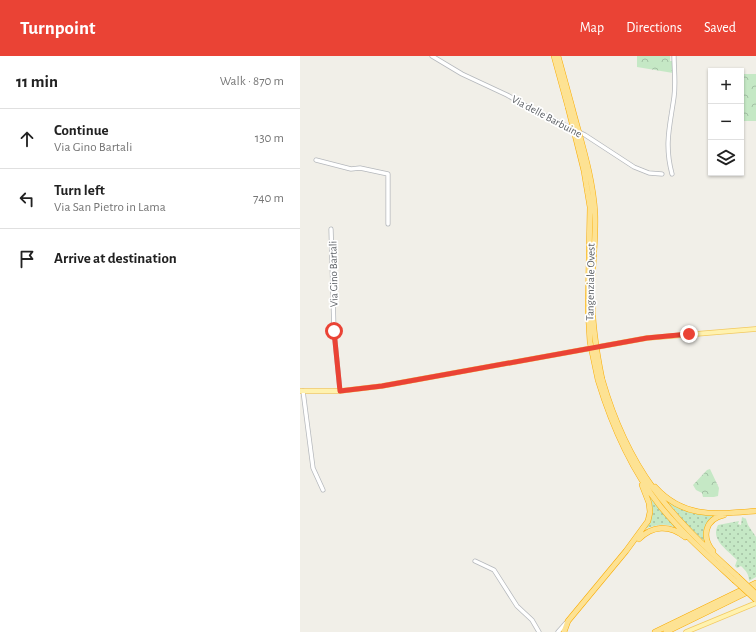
<!DOCTYPE html>
<html lang="en">
<head>
<meta charset="utf-8">
<style>
  :root { --surface:#fff; --page:#f6f6f6; --text:#222; --muted:#767676; --line:#e0e0e0; --accent:#ea4335 }
  body { margin:0; font-family:"Alegreya Sans",sans-serif; background:var(--page); color:var(--text) }
  .controls { position:absolute; right:12px; top:12px; display:grid; overflow:hidden; border-radius:0px; box-shadow:0 1px 3px #0004 }
  .controls button { width:36px; height:36px; display:grid; place-items:center; padding:0; border:0; border-bottom:1px solid var(--line); background:var(--surface); color:var(--text); font:20px sans-serif }
  .stop { position:absolute; width:12px; height:12px; margin:-9px; border:3px solid #ea4335; border-radius:50%; background:#fff }
  .stop.end { background:#ea4335; border-color:#fff; box-shadow:0 1px 4px #0008 }
  .list { margin:0; padding:0; list-style:none }
  h2 { display:flex; justify-content:space-between; align-items:center; height:52px; margin:0; padding:0 16px; font-size:17px }
  h2 small { font-size:13px; font-weight:400; color:var(--muted) }
  .list li { display:grid; grid-template-columns:26px 1fr auto; gap:12px; align-items:center; box-sizing:border-box; height:60px; padding:0 16px; border-top:1px solid var(--line) }
  .list b { display:block; font-size:15px; white-space:nowrap }
  .list p { margin:0; font-size:13px; white-space:nowrap; color:var(--muted) }
  .list em { font-size:13px; font-style:normal; color:var(--muted) }
  .icon { flex:none; width:22px; height:22px; fill:none; stroke:currentColor; stroke-width:2; stroke-linecap:round; stroke-linejoin:round }
  .map { position:relative; flex:none; width:456px; height:576px; overflow:hidden }
  header { display:flex; align-items:center; gap:24px; box-sizing:border-box; height:56px; padding:0 20px; background:var(--accent); color:#fff }
  header strong { font-size:19px }
  nav { display:flex; gap:22px; margin-inline-start:auto; font-size:14px }
  main { display:flex }
  aside { flex:1; background:var(--surface) }
  .map>svg:first-child { display:block }
  .grass { fill:url(#grass-dots) }
  .forest { fill:url(#forest-crowns) }
  .lines { fill:none; stroke-linecap:round; stroke-linejoin:round }
  .minor-casing { stroke:#b5b8bc; stroke-width:5 }
  .major-casing { stroke:#f2c960; stroke-width:5.5 }
  .highway-casing { stroke:#f9ab00; stroke-width:6 }
  .minor { stroke:#fff; stroke-width:3.5 }
  .major { stroke:#fff2af; stroke-width:4 }
  .highway { stroke:#fde293; stroke-width:5 }
  .highway-bridge-casing { stroke:#f9ab00; stroke-width:6; stroke-linecap:butt }
  .highway-bridge { stroke:#fde293; stroke-width:5 }
  .route { stroke:#ea4335; stroke-width:5 }
  .labels { text-anchor:middle; stroke-width:3.5; stroke-linejoin:round; paint-order:stroke }
  .street-label { font-size:11px; fill:#5f6368; stroke:#fff }
</style>
</head>
<body>
<header>
<strong>Turnpoint</strong>
<nav><a>Map</a><a>Directions</a><a>Saved</a></nav>
</header>
<main>
<aside>
<h2>11 min<small>Walk · 870 m</small></h2>
<ul class="list">
<li><svg class="icon" aria-label="ahead" viewBox="0 0 24 24"><path d="M12 20V5M6 11l6-6 6 6"/></svg><div><b>Continue</b><p>Via Gino Bartali</p></div><em>130 m</em></li>
<li><svg class="icon" aria-label="left" viewBox="0 0 24 24"><path d="M17 20v-9H6M10 6l-5 5 5 5"/></svg><div><b>Turn left</b><p>Via San Pietro in Lama</p></div><em>740 m</em></li>
<li><svg class="icon" aria-label="arrive" viewBox="0 0 24 24"><path d="M6 21V4h12l-3 4 3 4H6"/></svg><div><b>Arrive at destination</b></div></li>
</ul>
</aside>
<div class="map">
<svg width="456" height="576" viewBox="0 0 456 576">
  <defs>
    <pattern id="grass-dots" width="8" height="8" patternUnits="userSpaceOnUse"><rect width="8" height="8" fill="#c5e8c5"/><path d="M2 2h.1M6 6h.1" fill="none" stroke="#a3c0a4" stroke-width="1.8" stroke-linecap="round"/></pattern>
    <pattern id="forest-crowns" width="20" height="18" patternUnits="userSpaceOnUse"><rect width="20" height="18" fill="#c5e8c5"/><path d="M2 6a3 3 0 1 1 6 0M12 15a3 3 0 1 1 6 0" fill="none" stroke="#a3c0a4"/></pattern>
  </defs>
  <rect width="100%" height="100%" fill="#f1efe8"/>
  <path class="grass" d="M349,438L378,473C366,466 357,469 344,473L352,454Z
    M367,445L392,457L414,460C404,468 405,475 406,487L389,471Z
    M442,461L446,463L448,469L456,481V521L449,525C449,518 446,515 441,510L437,512L435,510L437,504C428,494 410,484 418,469L439,465L438,468L441,469Z"/>
  <path class="forest" d="M337,0H370V5H372L373,17L337,11Z
    M441,18H456V65H441Z
    M410,413L419,432L418,440L414,441H403L402,437L396,434L393,429L407,414Z"/>
  <g class="lines">
    <defs>
      <path id="minor" d="M132,0L162,18L207,39L228,51L285,79L334,111L349,117L362,118
        M16,104L51,113L60,112L88,118V168
        M372,118C364,88 370,70 374,41C376,27 374,13 374,0
        M31,173L34,275L40,335
        M3,335L13,412L23,434
        M175,505L194,514L217,550L232,564L239,576
        M258,576L266,567"/>
      <path id="major" d="M0,335H40L82,330L347,282L456,273
        M386,576L456,547"/>
      <path id="highway" d="M254,0L268,51
        M258,0L272,51
        M302,323C328,414 368,458 437,520
        M298,324C312,370 330,412 360,450C382,477 408,500 434,524
        M355,431C384,463 416,458 456,455
        M339,483C352,470 369,468 385,481
        M413,495C401,481 405,463 424,459
        M264,576L268,565L326,495L348,465L350,456L349,447L342,429
        M355,576L456,527
        M366,576L456,532"/>
    </defs>
    <use href="#minor" class="minor-casing"/>
    <use href="#major" class="major-casing"/>
    <use href="#highway" class="highway-casing"/>
    <use href="#minor" class="minor"/>
    <use href="#major" class="major"/>
    <use href="#highway" class="highway"/>
    <defs>
      <path id="highway-bridge" d="M268,51L284,115L290,151L288,253L290,286L298,324
        M272,51C281,86 293,121 295,158C296,185 292,211 292,238C292,267 296,294 302,323
        M437,520L456,538
        M434,524L456,544"/>
    </defs>
    <use href="#highway-bridge" class="highway-bridge-casing"/>
    <use href="#highway-bridge" class="highway-bridge"/>
  </g>
  <g class="lines">
    <path class="route" d="M34,275L40,335L82,330L347,282L389,278"/>
  </g>
  <g class="labels">
    <g class="street-label">
      <text transform="translate(247 60) rotate(28)" y="4">Via delle Barbuine</text>
      <text transform="translate(33 218) rotate(-91)" y="4">Via Gino Bartali</text>
      <text transform="translate(290 226) rotate(-89)" y="4">Tangenziale Ovest</text>
    </g>
  </g>
</svg>
<div class="controls">
<button>+</button>
<button>−</button>
<button><svg class="icon" aria-label="layers" viewBox="0 0 24 24"><path d="M12 4l9 5-9 5-9-5zM3 14l9 5 9-5"/></svg></button>
</div>
<div class="stop" style="left:34px;top:275px"></div>
<div class="stop end" style="left:389px;top:278px"></div>
</div>
</main>
</body>
</html>
